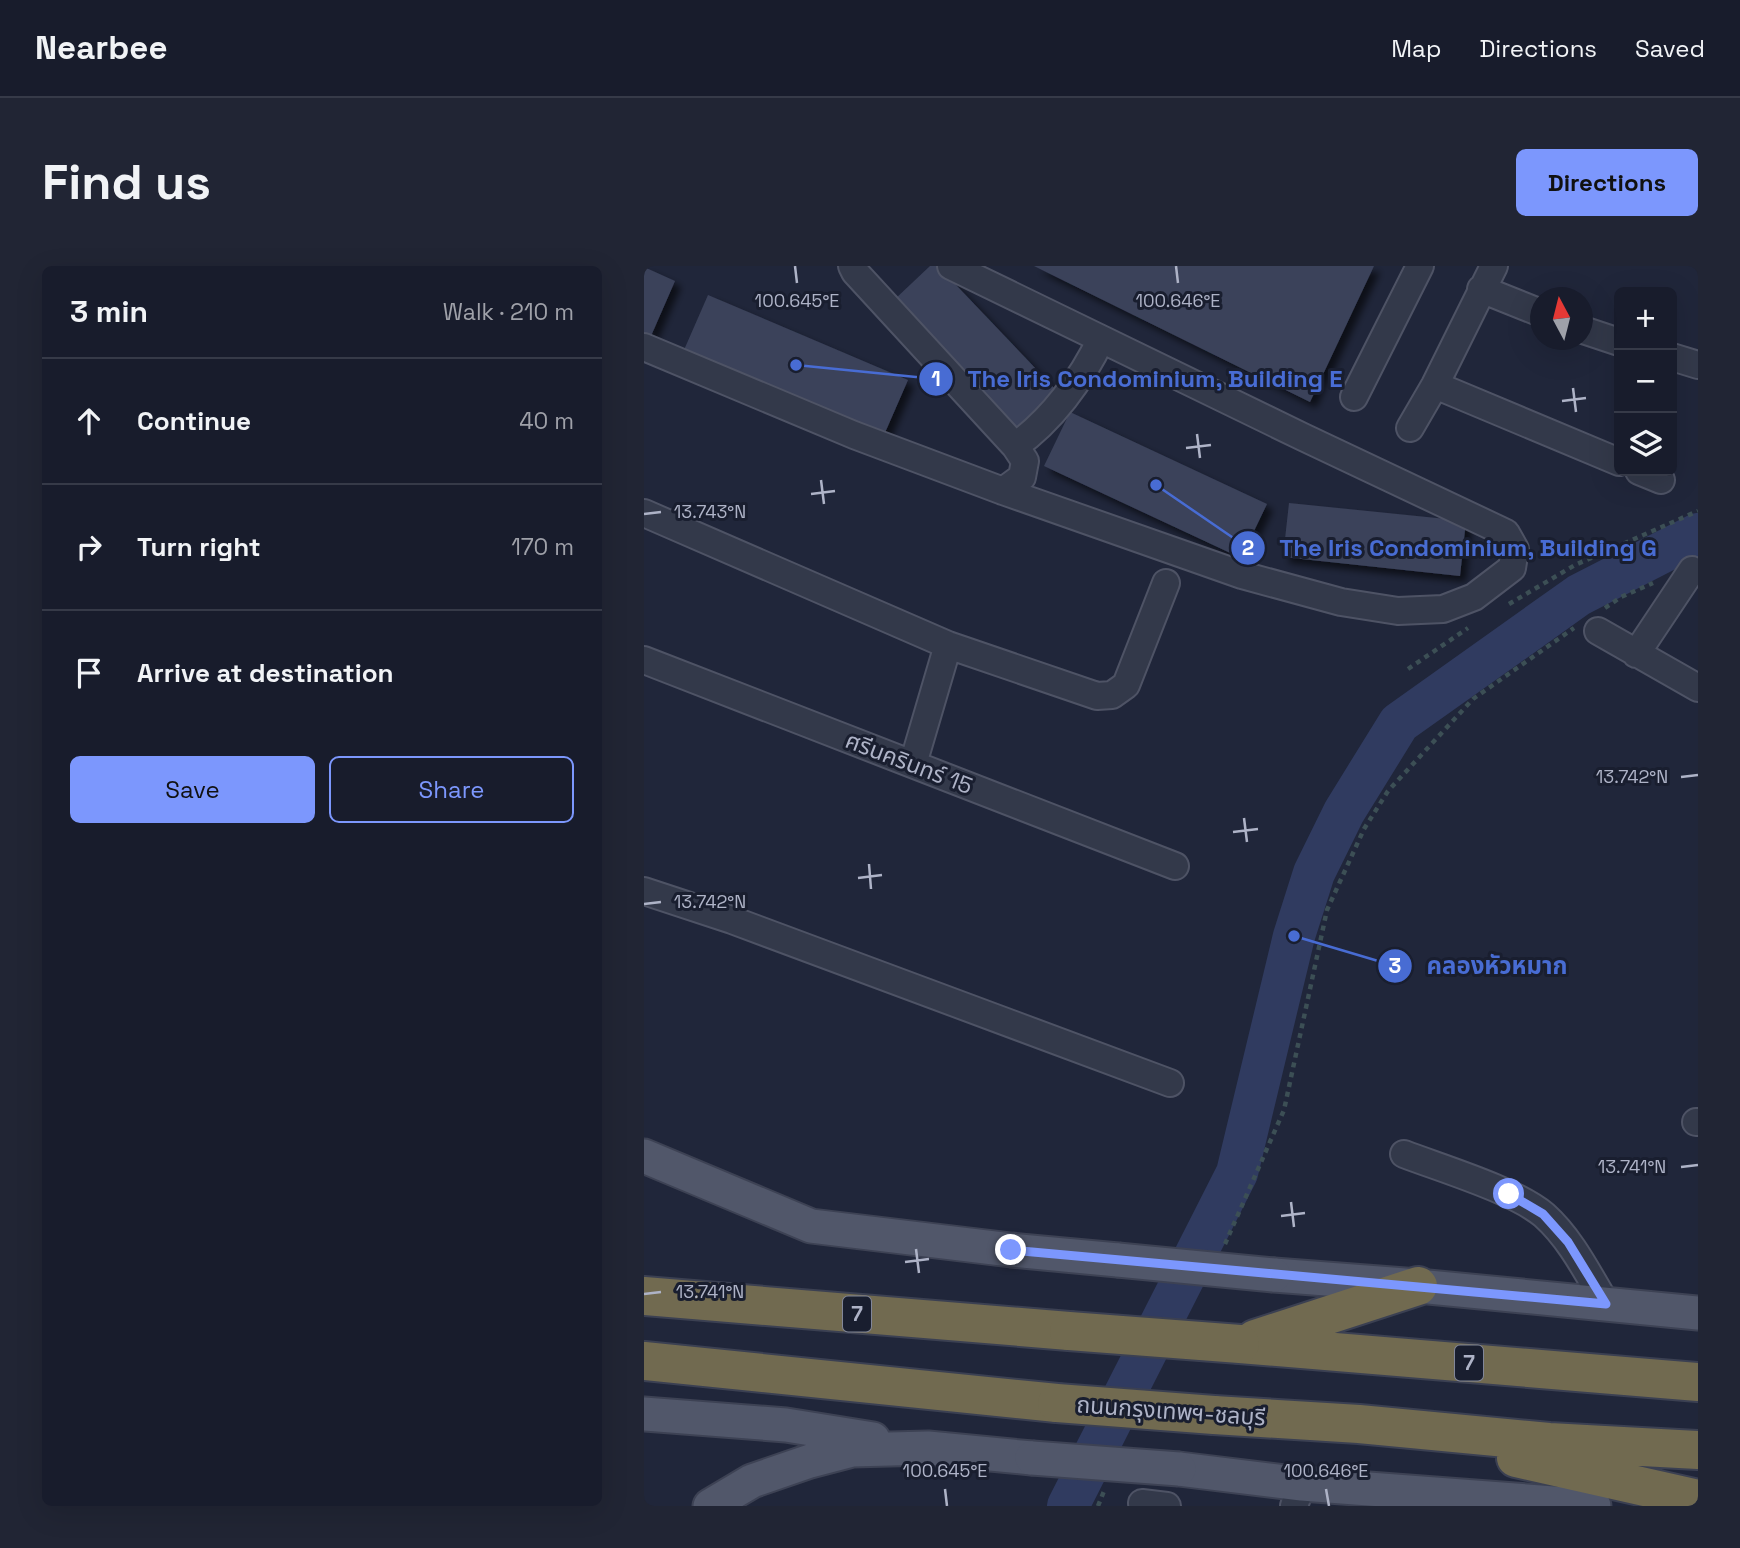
<!DOCTYPE html>
<html lang="en">
<head>
<meta charset="utf-8">
<style>
  :root { --surface:#181c2c; --page:#212534; --text:#f1f3f6; --muted:#9fa1a9; --line:#363a48; --accent:#7c97fd }
  body { margin:0; font-family:"Space Grotesk","Noto Sans Thai",sans-serif; background:var(--page); color:var(--text) }
  .controls { position:absolute; right:21px; top:21px; display:grid; overflow:hidden; border-radius:10px; box-shadow:0 7px 28px #0002 }
  .controls button { width:63px; height:63px; display:grid; place-items:center; padding:0; border:0; border-bottom:2px solid var(--line); background:var(--surface); color:var(--text); font:35px sans-serif }
  .compass { position:absolute; left:886px; top:21px; width:63px; height:63px; border-radius:50%; background:var(--surface); box-shadow:0 7px 28px #0002; rotate:353deg }
  .stop { position:absolute; width:21px; height:21px; margin:-16px; border:5px solid #7c97fd; border-radius:50%; background:#fff }
  .stop.end { background:#7c97fd; border-color:#fff; box-shadow:0 2px 7px #0008 }
  .list { margin:0; padding:0; list-style:none }
  h2 { display:flex; justify-content:space-between; align-items:center; height:91px; margin:0; padding:0 28px; font-size:30px }
  h2 small { font-size:23px; font-weight:400; color:var(--muted) }
  .list li { display:grid; grid-template-columns:46px 1fr auto; gap:21px; align-items:center; box-sizing:border-box; height:126px; padding:0 28px; border-top:2px solid var(--line) }
  .list b { display:block; font-size:26px; white-space:nowrap }
  .list em { font-size:23px; font-style:normal; color:var(--muted) }
  .actions { display:flex; gap:14px; padding:21px 28px }
  .actions a { flex:1; padding:16px 0; border:2px solid var(--accent); border-radius:10px; text-align:center; font-size:24px; color:var(--accent) }
  .actions .main { background:var(--accent); color:#111 }
  .icon { flex:none; width:38px; height:38px; fill:none; stroke:currentColor; stroke-width:2; stroke-linecap:round; stroke-linejoin:round }
  .map { position:relative; flex:none; width:1054px; height:1240px; overflow:hidden; border-radius:10px }
  header { display:flex; align-items:center; gap:42px; box-sizing:border-box; height:98px; padding:0 35px; background:var(--surface); border-bottom:2px solid var(--line) }
  header strong { font-size:33px }
  nav { display:flex; gap:38px; margin-inline-start:auto; font-size:24px }
  .intro { display:flex; align-items:center; justify-content:space-between; box-sizing:border-box; height:168px; padding:0 42px }
  h1 { margin:0; font-size:49px }
  .button { padding:18px 32px; border-radius:10px; background:var(--accent); color:#111; font-size:24px; font-weight:700 }
  main { display:flex; gap:42px; padding:0 42px }
  aside { flex:1; background:var(--surface); border-radius:10px; box-shadow:0 7px 28px #0002 }
  .map>svg:first-child { display:block }
  .lines { fill:none; stroke-linecap:round; stroke-linejoin:round }
  .river { stroke:#303b60; stroke-width:42 }
  .building { fill:#3b425a; filter:url(#shadow) }
  .minor-casing { stroke:#4e5365; stroke-width:30 }
  .major-casing { stroke:#3d4254; stroke-width:37 }
  .highway-casing { stroke:#3b4052; stroke-width:42 }
  .path { stroke:#3c4f55; stroke-width:4.5; stroke-dasharray:5 5; stroke-linecap:butt }
  .minor { stroke:#33394a; stroke-width:26 }
  .major { stroke:#51576a; stroke-width:33 }
  .highway { stroke:#716a50; stroke-width:38 }
  .major-bridge-casing { stroke:#3d4254; stroke-width:37; stroke-linecap:butt }
  .highway-bridge-casing { stroke:#3b4052; stroke-width:42; stroke-linecap:butt }
  .major-bridge { stroke:#51576a; stroke-width:33 }
  .highway-bridge { stroke:#716a50; stroke-width:38 }
  .route { stroke:#7c97fd; stroke-width:9 }
  .ticks { fill:none; stroke:#aeb3c7; stroke-width:2.5 }
  .labels { text-anchor:middle; stroke-width:6; stroke-linejoin:round; paint-order:stroke }
  .shield { fill:#191e2f; stroke:#818699; stroke-width:2 }
  .shield-label { font-size:21px; font-weight:bold; fill:#aeb3c7 }
  .street-label { font-size:23px; fill:#aeb3c7; stroke:#191e2f }
  .ticks-label { font-size:18px; text-anchor:middle; fill:#aeb3c7; stroke:#191e2f; stroke-width:6; stroke-linejoin:round; paint-order:stroke }
  .leader { fill:none; stroke:#486cd3; stroke-width:2.5 }
  .callout-dot { fill:#486cd3; stroke:#191e2f; stroke-width:2.5 }
  .mark-label { font-size:21px; text-anchor:middle; font-weight:bold; fill:#fff }
  .callout-label { font-size:24px; text-anchor:middle; font-weight:bold; fill:#486cd3; stroke:#191e2f; stroke-width:6; stroke-linejoin:round; paint-order:stroke }
</style>
</head>
<body>
<header>
<strong>Nearbee</strong>
<nav><a>Map</a><a>Directions</a><a>Saved</a></nav>
</header>
<div class="intro"><h1>Find us</h1><a class="button">Directions</a></div>
<main>
<aside>
<h2>3 min<small>Walk · 210 m</small></h2>
<ul class="list">
<li><svg class="icon" aria-label="ahead" viewBox="0 0 24 24"><path d="M12 20V5M6 11l6-6 6 6"/></svg><div><b>Continue</b></div><em>40 m</em></li>
<li><svg class="icon" aria-label="right" viewBox="0 0 24 24"><path d="M7 20v-9h11M14 6l5 5-5 5"/></svg><div><b>Turn right</b></div><em>170 m</em></li>
<li><svg class="icon" aria-label="arrive" viewBox="0 0 24 24"><path d="M6 21V4h12l-3 4 3 4H6"/></svg><div><b>Arrive at destination</b></div></li>
</ul>
<div class="actions"><a class="main">Save</a><a>Share</a></div>
</aside>
<div class="map">
<svg width="1054" height="1240" viewBox="0 0 1054 1240">
  <defs>
    <filter id="shadow"><feDropShadow dx="6" dy="6" stdDeviation="3.5" flood-color="#0009"/></filter>
  </defs>
  <rect width="100%" height="100%" fill="#20263a"/>
  <g class="lines">
    <path class="river" d="M424,1240L593,907L650,670L670,607L700,546L755,457L935,329L1054,268"/>
  </g>
  <path class="building" d="M286,0H294L413,125L373,163L250,34Z
    M390,0H730L666,136Z
    M0,1L31,15L7,70L0,67Z
    M64,29L264,114L240,169L40,84Z
    M426,146L623,238L597,292L400,200Z
    M645,237L822,255L816,310L639,291Z"/>
  <g class="lines">
    <defs>
      <path id="minor" d="M208,0L211,6L371,180L381,195L378,211L359,225
        M837,23L897,47
        M939,64L975,76
        M0,81L210,169L359,225L598,309L697,336L754,345L799,343L830,331L868,302L871,283L862,267L659,171L307,0
        M1028,91L1054,99
        M791,119L975,196
        M710,131L776,0
        M766,162L791,119L850,0
        M371,180C407,155 438,113 457,73
        M995,205L1017,214
        M0,247L304,379L453,430L468,429L482,419L522,317
        M954,365L1054,422
        M992,388L1048,304
        M0,394L531,600
        M269,498L304,379
        M0,625L88,654L526,817
        M1052,856H1054
        M760,888C799,903 870,924 900,949C927,973 944,1008 962,1038
        M498,1237L523,1240
        M650,1240L658,1218"/>
      <path id="major" d="M0,890L167,960L367,984L474,994
        M630,1009L774,1020L1054,1047
        M0,1148L142,1159L229,1173
        M535,1203L658,1218L950,1240
        M66,1240L108,1215L166,1195L208,1184L284,1182L388,1192"/>
      <path id="highway" d="M0,1030L425,1065
        M611,1073L774,1020
        M596,1078L1054,1116
        M0,1095L413,1137
        M570,1149L715,1158L905,1176L1054,1184
        M872,1192L1054,1233"/>
    </defs>
    <use href="#minor" class="minor-casing"/>
    <use href="#major" class="major-casing"/>
    <use href="#highway" class="highway-casing"/>
    <path class="path" d="M865,338L931,299L1054,245
      M961,342L977,331L1009,317
      M764,403L824,362
      M581,978L640,844L683,644L720,563L744,525L829,433L930,362
      M454,1240L460,1225"/>
    <use href="#minor" class="minor"/>
    <use href="#major" class="major"/>
    <use href="#highway" class="highway"/>
    <defs>
      <path id="major-bridge" d="M474,994L630,1009
        M388,1192L535,1203"/>
      <path id="highway-bridge" d="M425,1065L596,1078
        M413,1137L570,1149"/>
    </defs>
    <use href="#major-bridge" class="major-bridge-casing"/>
    <use href="#highway-bridge" class="highway-bridge-casing"/>
    <use href="#major-bridge" class="major-bridge"/>
    <use href="#highway-bridge" class="highway-bridge"/>
  </g>
  <g class="lines">
    <path class="route" d="M367,984L962,1038L924,976L899,948L865,928"/>
  </g>
  <path class="ticks" d="M151,0L153,17M532,0L534,17M929,122L932,146M918,135L942,132M553,168L556,192M542,182L567,179M177,214L180,238M167,228L191,225M0,248L17,246M1037,511L1054,509M600,552L603,576M589,566L614,563M225,598L227,623M214,612L238,609M0,638L17,636M1037,901L1054,899M647,936L650,961M637,950L661,947M272,983L275,1007M261,996L285,993M0,1028L17,1026M301,1223L303,1240M682,1223L685,1240"/>
  <g class="labels">
    <g class="shield">
      <rect x="199" y="1030.5" width="28" height="35" rx="5"/>
      <rect x="811" y="1079.5" width="28" height="35" rx="5"/>
    </g>
    <g class="shield-label">
      <text x="213" y="1055">7</text>
      <text x="825" y="1104">7</text>
    </g>
    <g class="street-label">
      <text transform="translate(265 497) rotate(21)" y="8">ศรีนครินทร์ 15</text>
      <text transform="translate(527 1145) rotate(4)" y="8">ถนนกรุงเทพฯ-ชลบุรี</text>
    </g>
  </g>
  <g class="ticks-label">
    <text x="153" y="41">100.645°E</text>
    <text x="534" y="41">100.646°E</text>
    <text x="66" y="252">13.743°N</text>
    <text x="988" y="517">13.742°N</text>
    <text x="66" y="642">13.742°N</text>
    <text x="988" y="907">13.741°N</text>
    <text x="66" y="1032">13.741°N</text>
    <text x="301" y="1211">100.645°E</text>
    <text x="682" y="1211">100.646°E</text>
  </g>
  <path class="leader" d="M152 99L292 113M512 219L604 282M650 670L751 700"/>
  <g class="callout-dot">
    <circle cx="152" cy="99" r="7"/>
    <circle cx="512" cy="219" r="7"/>
    <circle cx="650" cy="670" r="7"/>
    <circle cx="292" cy="113" r="18"/>
    <circle cx="604" cy="282" r="18"/>
    <circle cx="751" cy="700" r="18"/>
  </g>
  <g class="mark-label">
    <text x="292" y="120">1</text>
    <text x="604" y="289">2</text>
    <text x="751" y="707">3</text>
  </g>
  <g class="callout-label">
    <text x="511" y="121">The Iris Condominium, Building E</text>
    <text x="824" y="290">The Iris Condominium, Building G</text>
    <text x="853" y="708">คลองหัวหมาก</text>
  </g>
</svg>
<div class="controls">
<button>+</button>
<button>−</button>
<button><svg class="icon" aria-label="layers" viewBox="0 0 24 24"><path d="M12 4l9 5-9 5-9-5zM3 14l9 5 9-5"/></svg></button>
</div>
<svg class="compass" viewBox="-18 -18 36 36"><path d="M0-13l5 13h-10z" fill="#e53935"/><path d="M0 13l5-13h-10z" fill="#9fa1a9"/></svg>
<div class="stop" style="left:865px;top:928px"></div>
<div class="stop end" style="left:367px;top:984px"></div>
</div>
</main>
</body>
</html>
